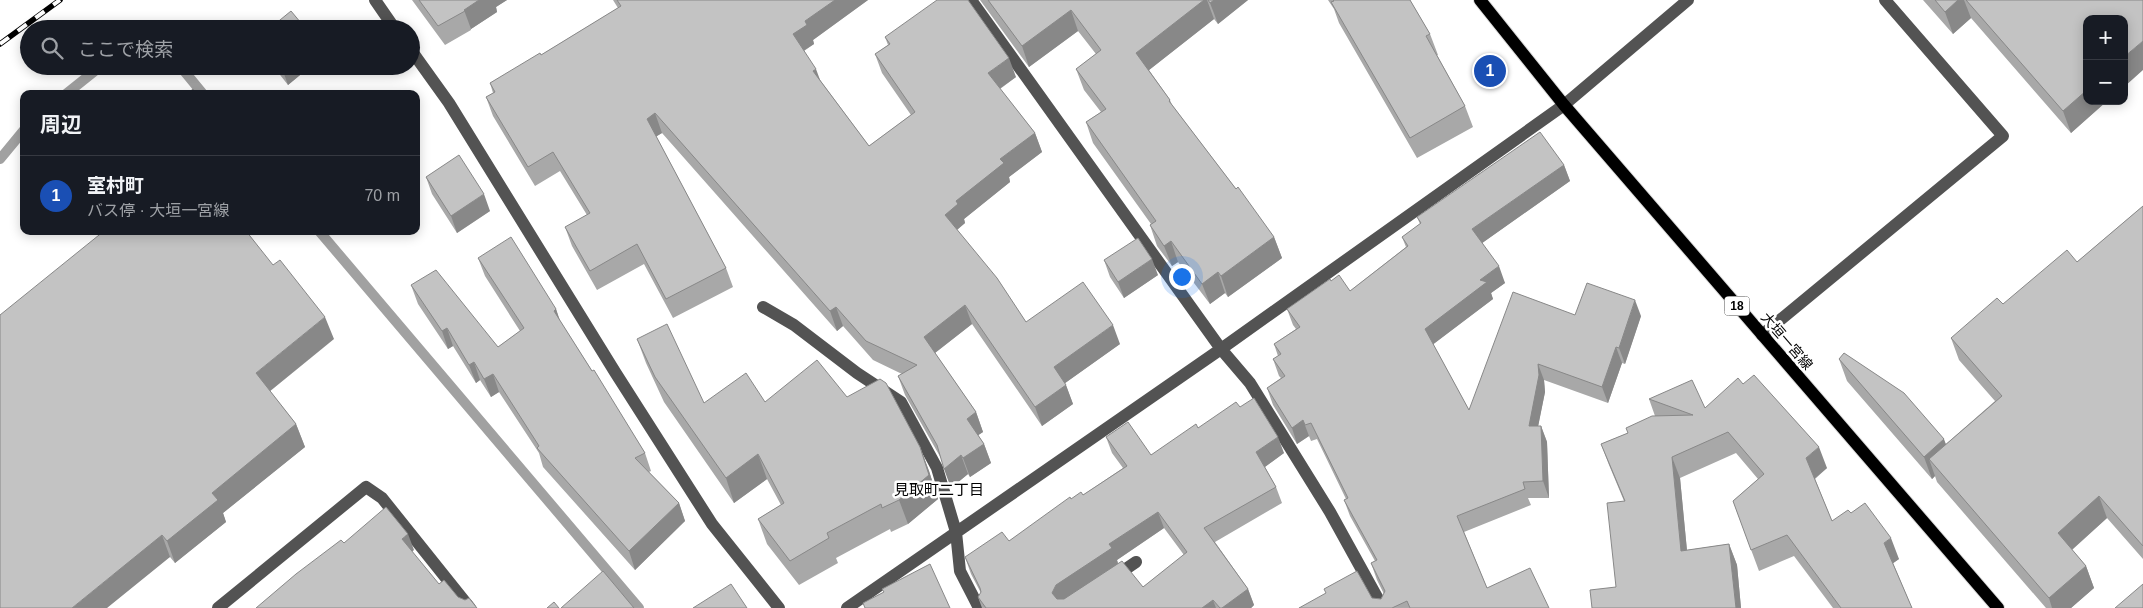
<!DOCTYPE html>
<html lang="ja">
<head>
<meta charset="utf-8">
<style>
  :root { --surface:#171b24; --page:#242831; --text:#f1f3f6; --muted:#9ea1a6; --line:#363941; --accent:#858687 }
  body { margin:0; font-family:Arial,"Noto Sans JP",sans-serif; background:var(--page); color:var(--text) }
  .controls { position:absolute; right:15px; top:15px; display:grid; overflow:hidden; border-radius:10px; box-shadow:0 2px 12px #0003 }
  .controls button { width:45px; height:45px; display:grid; place-items:center; padding:0; border:0; border-bottom:1px solid var(--line); background:var(--surface); color:var(--text); font:25px sans-serif }
  .you { position:absolute; left:1181px; top:276px; width:18px; height:18px; margin:-12px; border:4px solid #fff; border-radius:50%; background:#1a73e8; box-shadow:0 0 0 8px #1a73e833 }
  .badge { display:grid; place-items:center; width:32px; height:32px; border-radius:50%; background:var(--accent); color:#fff; font-size:16px; font-weight:700 }
  .pin { position:absolute; translate:-50% -50%; border:2px solid #fff; box-shadow:0 1px 5px #0006 }
  .list { margin:0; padding:0; list-style:none }
  h2 { display:flex; justify-content:space-between; align-items:center; height:65px; margin:0; padding:0 20px; font-size:21px }
  h2 small { font-size:16px; font-weight:400; color:var(--muted) }
  .list li { display:grid; grid-template-columns:32px 1fr auto; gap:15px; align-items:center; box-sizing:border-box; height:80px; padding:0 20px; border-top:1px solid var(--line) }
  .list b { display:block; font-size:19px; white-space:nowrap }
  .list p { margin:0; font-size:16px; white-space:nowrap; color:var(--muted) }
  .list em { font-size:16px; font-style:normal; color:var(--muted) }
  .icon { flex:none; width:28px; height:28px; fill:none; stroke:currentColor; stroke-width:2; stroke-linecap:round; stroke-linejoin:round }
  .map { position:relative; flex:none; width:2143px; height:608px; overflow:hidden }
  .search { position:absolute; background:var(--surface); box-shadow:0 2px 12px #0003; left:20px; top:20px; width:400px; height:55px; display:flex; align-items:center; gap:12px; box-sizing:border-box; padding:0 18px; border-radius:28px; color:var(--muted); font-size:19px }
  .panel { position:absolute; background:var(--surface); box-shadow:0 2px 12px #0003; left:20px; top:90px; width:400px; height:145px; border-radius:10px }
  .map>svg:first-child { display:block }
  .lines { fill:none; stroke-linecap:round; stroke-linejoin:round }
  .stream { stroke:#a1a1a1; stroke-width:10 }
  .major-casing { stroke:#dbdbdb; stroke-width:14 }
  .minor { stroke:#535353; stroke-width:12 }
  .major { stroke:#000; stroke-width:12 }
  .rail-casing { stroke:#000; stroke-width:5.5 }
  .rail { stroke:#fff; stroke-width:4; stroke-dasharray:11; stroke-linecap:butt }
  .wall { fill:#a8a8a8; fill-rule:evenodd }
  .shaded-wall { fill:#888 }
  .building { fill:#c3c3c3; stroke:#888; fill-rule:evenodd }
  .labels { text-anchor:middle; stroke-width:5; stroke-linejoin:round; paint-order:stroke }
  .shield { fill:#fff; stroke:#4c4c4c; stroke-width:1 }
  .shield-label { font-size:12px; font-weight:bold; fill:#000 }
  .street-label { font-size:14px; fill:#000; stroke:#fff }
  .neighbourhood-label { font-size:15px; fill:#000; stroke:#fff }
</style>
</head>
<body>
<div class="map">
<svg width="2143" height="608" viewBox="0 0 2143 608">
  <rect width="100%" height="100%" fill="#fff"/>
  <g class="lines">
    <path class="stream" d="M180,66L203,94
      M66,94L101,66
      M0,159L24,130
      M319,231L639,608"/>
    <defs>
      <path id="major" d="M1480,0L1564,105L1998,608"/>
    </defs>
    <use href="#major" class="major-casing"/>
    <path class="minor" d="M375,0L395,29
      M971,0L1221,349L1250,383L1330,512L1383,608
      M411,50L449,103L615,372L712,524L779,608
      M763,307L794,325L857,373L901,402L937,468L956,532L960,571L979,608
      M1762,335L2003,136L1885,0
      M1114,577L1136,562
      M218,608L366,487L382,498L470,608
      M847,608L1221,349L1564,105L1688,0"/>
    <use href="#major" class="major"/>
    <defs>
      <path id="rail" d="M0,44L60,0"/>
    </defs>
    <use href="#rail" class="rail-casing"/>
    <use href="#rail" class="rail"/>
  </g>
  <path class="wall" d="M412,0H507L496,7L497,12L471,29V30L445,45Z
    M613,0H868L813,40L814,44L804,51L820,80L869,146L911,115L882,73L875,54L888,45L885,37L1016,77L1000,89L1035,133L1042,152L1009,177L1010,182L964,219L965,223L957,230L1026,322L1120,344L1065,383L1073,404L1042,426L972,324L935,353L976,412L983,432L978,435L984,444L991,463L970,477L968,474L951,488L942,460L905,395L898,376L902,374L873,360L843,326L837,331L662,133L656,136L726,268L733,287L673,318L644,264L597,290L572,246L565,227L587,215L560,171L535,186L493,116L486,97L493,93L490,83L541,55L618,8Z
    M980,0H1248L1218,24L1214,19L1149,70L1170,100L1172,105L1236,189L1274,237L1282,258L1228,297L1225,293L1210,304L1178,262L1172,266L1157,246L1150,225L1151,224L1093,143L1086,122L1101,112L1084,90L1076,69L1096,54L1078,31L1029,67Z
    M1328,0H1410L1430,34L1438,55H1437L1465,106L1473,127L1417,158L1339,23L1334,9Z
    M1923,0H2143L2087,101H2107L2071,133L1971,18L1953,34Z
    M273,66H311L288,85Z
    M1564,165L1570,181L1482,243L1505,283L1491,293L1493,299L1433,344L1469,410L1575,315L1641,316L1625,364L1622,363L1608,403L1544,380L1545,392L1538,426H1541L1547,442L1549,498H1528L1531,505L1464,532L1487,588L1549,608H1298L1372,598L1381,599L1384,594L1377,580L1371,563L1375,561L1350,516L1344,500L1346,499L1317,439L1311,441L1309,436L1297,444L1273,405L1267,388L1281,378L1279,376L1273,359L1278,356L1274,344L1296,329L1293,325L1287,309L1331,281L1350,291L1406,247L1402,237L1420,224L1417,217Z
    M426,177L490,211L457,233L432,194Z
    M2143,206V559L2107,518L2072,550L2086,566L2094,588L2071,608H2046L1937,482L1935,476L1932,479L1847,381L1839,359L1946,444L1995,401L1959,360L1951,338L2003,304L2077,262Z
    M478,258L556,309L560,321L645,453L651,471L649,472L679,503L685,521L635,570L543,467L539,453L499,392L491,397L480,380L476,383L453,346L448,349L418,304L411,285L498,347L520,331L485,276Z
    M1104,260L1158,275L1124,298L1110,277Z
    M334,339L270,391L296,424L305,447L223,513L226,522L175,563L170,557L0,608Z
    M637,339L704,403L765,402L847,397L920,447L929,471L938,499L908,524L891,532L890,529L836,558L838,563L799,585L767,544L758,519L781,505L767,479L734,503L664,402L646,363Z
    M1649,399L1705,408L1827,468L1815,479L1832,521L1851,513L1899,559L1893,563L1912,608H1833L1794,556L1759,571L1733,501L1758,479L1736,453L1680,478L1687,550L1729,544L1737,565L1741,608H1592L1616,587L1624,501L1609,465L1601,444L1628,433L1655,416Z
    M1240,407L1284,453L1265,467L1276,487L1282,503L1215,542L1248,589L1254,605L1251,608H982L978,597L981,593L971,574L965,557L1009,541L1071,499L1083,495L1123,468L1112,453L1106,437L1151,455L1198,428ZM1164,528L1184,555L1143,587L1118,563L1117,560Z"/>
  <path class="shaded-wall" d="M479,0H507L496,7L497,12L471,29L464,10Z
    M835,0H868L813,40L814,44L800,53L793,34L805,21Z
    M1204,0H1207L1214,19L1144,74L1136,53Z
    M1214,0H1248L1218,24L1210,3Z
    M1958,0H1964L1971,18L1953,34L1945,12Z
    M1071,10L1078,31L1029,67L1022,46Z
    M2143,41V70L2124,87V57Z
    M1009,58L1016,77L995,92L988,73Z
    M284,66H311L288,85L282,68Z
    M816,69L823,88L813,71Z
    M2087,90V101H2107L2071,133L2063,111Z
    M655,113L662,133L654,138L647,119Z
    M1035,133L1042,152L1009,177L1010,182L964,219L965,223L952,234L945,215L956,201L1000,159Z
    M1564,165L1570,181L1478,246L1472,229Z
    M484,194L490,211L457,233L451,216Z
    M1274,237L1282,258L1228,297L1221,276Z
    M1171,241L1178,262L1172,266L1164,246Z
    M1152,259L1158,275L1124,298L1118,282Z
    M1499,266L1505,283L1491,293L1493,299L1431,346L1425,329L1480,280Z
    M1218,272L1225,293L1210,304L1202,284Z
    M1635,300L1641,316L1625,364L1619,348Z
    M965,305L972,324L931,356L924,337Z
    M836,307L843,326L837,331L830,311Z
    M556,309L562,327L554,311Z
    M325,317L334,339L264,396L256,373Z
    M1113,325L1120,344L1061,386L1054,367Z
    M447,328L453,346L448,349L442,331Z
    M1616,347L1622,363L1608,403L1602,387Z
    M474,362L480,380L476,383L469,365Z
    M1538,364L1544,380L1545,392L1535,442L1529,426Z
    M493,374L499,392L491,397L484,379Z
    M1066,385L1073,404L1042,426L1035,407Z
    M976,412L983,432L974,438L967,419Z
    M1303,420L1309,436L1297,444L1292,428Z
    M296,424L305,447L223,513L226,522L175,563L167,541L212,493Z
    M1541,426L1547,442L1549,498L1543,481Z
    M1278,437L1284,453L1262,469L1256,452Z
    M1944,439L1952,461L1929,459L1935,476L1932,479L1924,457Z
    M984,444L991,463L970,477L963,458Z
    M920,447L929,471L938,499L908,524L899,500Z
    M1819,447L1827,468L1814,479L1806,458Z
    M758,454L767,479L734,503L726,478Z
    M961,455L968,474L951,488L944,469Z
    M1672,457L1680,478L1689,572L1681,551Z
    M2099,496L2107,518L2066,555L2058,533Z
    M679,503L685,521L635,570L629,551Z
    M1158,512L1164,528L1117,560L1118,564L1058,608L1052,593L1056,585L1109,544Z
    M408,534L414,550L408,555L402,539Z
    M162,535L170,557L107,608H72Z
    M1891,538L1899,559L1892,564L1884,543Z
    M1729,544L1737,565L1741,608H1736Z
    M2086,566L2094,588L2071,608H2052L2049,598Z
    M1248,589L1254,605L1251,608H1222Z
    M1213,600L1216,608H1202Z"/>
  <path class="building" d="M419,0H479L464,10L465,11L438,26Z
    M617,0H835L805,21L807,25L793,34L816,69L813,71L869,146L915,112L875,54L890,44L885,37L937,0H968L1009,58L988,73L1035,133L1000,159L1004,163L956,201L958,204L945,215L997,278L1026,322L1083,282L1113,325L1054,367L1066,385L1035,407L965,305L924,337L976,412L967,419L984,444L963,458L961,455L944,469L937,445L898,376L917,365L866,341L836,307L830,311L655,113L647,119L726,268L666,299L637,244L590,271L565,227L590,213L553,152L528,167L486,97L495,92L490,83L540,53L541,55L621,6Z
    M988,0H1204L1136,53L1170,100L1169,101L1236,189L1238,187L1274,237L1221,276L1218,272L1202,284L1171,241L1164,246L1150,225L1156,221L1086,122L1106,109L1076,69L1101,50L1071,10L1022,46Z
    M1208,0H1214L1210,3Z
    M1333,0H1410L1430,34L1426,36L1465,106L1410,138L1331,2L1334,1Z
    M1935,0H1958L1945,12Z
    M1966,0H2143V41L2124,57V19H2087V90L2063,111Z
    M291,11L306,29H269Z
    M193,89L196,94H187Z
    M1540,132L1564,165L1472,229L1499,266L1480,280L1487,282L1425,329L1469,410L1513,292L1575,315L1587,283L1635,300L1619,348L1616,347L1602,387L1538,364L1539,375L1529,426H1541L1543,481L1523,482L1525,489L1457,516L1487,588L1530,568L1549,608H1410L1407,601L1392,608H1299L1326,593L1324,589L1357,571L1372,598L1381,599L1385,591L1371,563L1377,560L1344,500L1348,498L1311,423L1305,425L1303,420L1292,428L1267,388L1285,376L1273,359L1281,354L1274,344L1300,327L1287,309L1330,279L1331,281L1339,275L1350,291L1408,246L1402,237L1421,223L1417,217Z
    M459,155L484,194L451,216L426,177Z
    M2143,206V546L2099,496L2058,533L2086,566L2049,598L1929,459L2002,396L1951,338L1997,298L2003,304L2067,250L2077,262Z
    M104,231H246L273,265L280,260L325,317L256,373L296,424L212,493L218,500L167,541L162,535L72,608H0V315Z
    M511,237L556,309L554,311L592,371L594,370L645,453L635,458L679,503L629,551L537,448L539,446L493,374L484,379L474,362L469,365L447,328L442,331L411,285L436,270L498,347L524,328L478,258Z
    M1138,238L1152,259L1118,282L1104,260Z
    M667,324L704,403L746,373L765,402L817,360L847,397L880,379L886,383L920,447L929,475L899,500L882,508L881,504L827,533L829,538L790,561L758,519L784,503L758,454L726,478L655,377L637,339Z
    M1844,353L1904,393L1944,439L1924,457L1839,359Z
    M1754,375L1819,447L1806,458L1832,521L1848,510L1851,513L1865,503L1891,538L1884,543L1912,608H1841L1787,535L1751,550L1733,501L1764,474L1728,432L1672,457L1681,551L1729,544L1736,608H1592L1590,590L1616,587L1607,503L1625,501L1601,444L1628,433L1626,428L1652,416L1693,415L1649,399L1692,380L1705,408L1738,378L1743,384Z
    M1254,398L1278,437L1256,452L1276,487L1204,528L1248,589L1222,608H1220L1213,600L1202,608H986L978,597L981,592L980,588L965,557L1002,532L1009,541L1070,497L1071,499L1081,492L1083,495L1127,466L1106,437L1128,422L1151,455L1196,424L1198,428L1236,402L1240,407ZM1158,512L1187,552L1143,587L1122,561L1064,599H1057L1052,593L1056,585L1112,548L1109,544Z
    M386,507L408,534L402,539L439,584L444,580L458,597L465,600L469,598L477,608H256L296,574L341,540L344,543Z
    M930,564L950,608H865L863,603L884,592L882,589Z
    M603,571L634,608H561Z
    M731,584L747,608H693Z
    M2143,584V608H2115Z
    M554,602L559,608H547Z"/>
  <g class="labels">
    <rect class="shield" x="1724.5" y="296.5" width="25" height="19" rx="4"/>
    <g class="shield-label">
      <text x="1737" y="310">18</text>
    </g>
    <g class="street-label">
      <text transform="translate(1787 341) rotate(49)" y="5">大垣一宮線</text>
    </g>
    <g class="neighbourhood-label">
      <text x="939" y="495">見取町二丁目</text>
    </g>
  </g>
</svg>
<div class="controls">
<button>+</button>
<button>−</button>
</div>
<div class="you"></div>
<div class="pin badge" style="left:1490px;top:71px;background:#1a4fb4">1</div>
<div class="search"><svg class="icon" aria-label="search" viewBox="0 0 24 24"><circle cx="10" cy="10" r="6"/><path d="M15 15l6 6"/></svg>ここで検索</div>
<section class="panel">
<h2>周辺<small></small></h2>
<ul class="list">
<li><span class="badge" style="background:#1a4fb4">1</span><div><b>室村町</b><p>バス停 · 大垣一宮線</p></div><em>70 m</em></li>
</ul>
</section>
</div>
</body>
</html>
